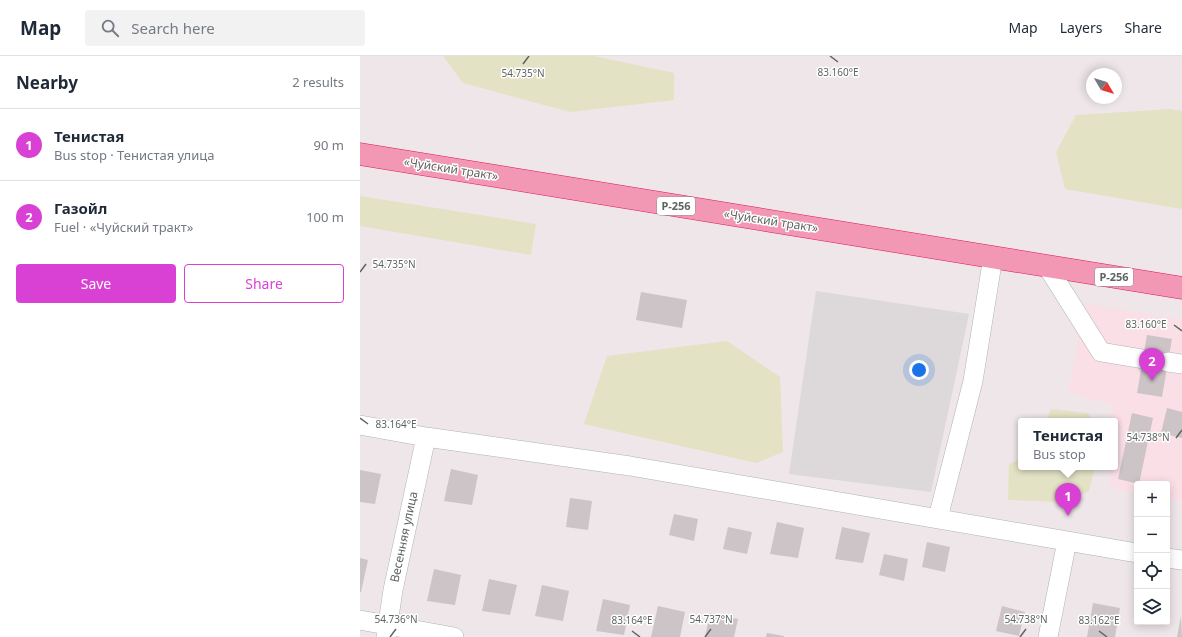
<!DOCTYPE html>
<html lang="en">
<head>
<meta charset="utf-8">
<style>
  :root { --surface:#fff; --page:#f2f2f3; --text:#1f2937; --muted:#747a83; --line:#e0e1e3; --accent:#d941d5 }
  body { margin:0; font-family:"Noto Sans",sans-serif; background:var(--page); color:var(--text) }
  .controls { position:absolute; right:12px; bottom:12px; display:grid; overflow:hidden; border-radius:4px; box-shadow:0 2px 10px #0003 }
  .controls button { width:36px; height:36px; display:grid; place-items:center; padding:0; border:0; border-bottom:1px solid var(--line); background:var(--surface); color:var(--text); font:20px sans-serif }
  .compass { position:absolute; left:726px; top:12px; width:36px; height:36px; border-radius:50%; background:var(--surface); box-shadow:0 2px 10px #0003; rotate:128deg }
  .you { position:absolute; left:559px; top:314px; width:14px; height:14px; margin:-10px; border:3px solid #fff; border-radius:50%; background:#1a73e8; box-shadow:0 0 0 6px #1a73e833 }
  .badge { display:grid; place-items:center; width:26px; height:26px; border-radius:50%; background:var(--accent); color:#fff; font-size:13px; font-weight:700 }
  .pin { position:absolute; translate:-50% -33px; filter:drop-shadow(0 1px 2px #0008) }
  .pin::after { content:''; position:absolute; top:21px; width:14px; height:12px; background:inherit; clip-path:polygon(0 0,100% 0,50% 100%) }
  .popup { position:absolute; left:658px; top:362px; width:100px; height:52px; box-sizing:border-box; display:grid; place-content:center; border-radius:4px; background:var(--surface); filter:drop-shadow(0 1px 3px #0005); font-size:13px; white-space:nowrap; color:var(--muted) }
  .popup b { font-size:15px; color:var(--text) }
  .popup::after { content:''; position:absolute; left:50%; top:100%; margin-left:-8px; border:8px solid transparent; border-top-color:var(--surface) }
  .list { margin:0; padding:0; list-style:none }
  h2 { display:flex; justify-content:space-between; align-items:center; height:52px; margin:0; padding:0 16px; font-size:17px }
  h2 small { font-size:13px; font-weight:400; color:var(--muted) }
  .list li { display:grid; grid-template-columns:26px 1fr auto; gap:12px; align-items:center; box-sizing:border-box; height:72px; padding:0 16px; border-top:1px solid var(--line) }
  .list b { display:block; font-size:15px; white-space:nowrap }
  .list p { margin:0; font-size:13px; white-space:nowrap; color:var(--muted) }
  .list em { font-size:13px; font-style:normal; color:var(--muted) }
  .actions { display:flex; gap:8px; padding:12px 16px }
  .actions a { flex:1; padding:9px 0; border:1px solid var(--accent); border-radius:4px; text-align:center; font-size:14px; color:var(--accent) }
  .actions .main { background:var(--accent); color:#fff }
  .icon { flex:none; width:22px; height:22px; fill:none; stroke:currentColor; stroke-width:2; stroke-linecap:round; stroke-linejoin:round }
  .map { position:relative; flex:none; width:822px; height:581px; overflow:hidden }
  header { display:flex; align-items:center; gap:24px; box-sizing:border-box; height:56px; padding:0 20px; background:var(--surface); border-bottom:1px solid var(--line) }
  header strong { font-size:19px }
  nav { display:flex; gap:22px; margin-inline-start:auto; font-size:14px }
  .search { width:280px; height:36px; background:var(--page); display:flex; align-items:center; gap:10px; box-sizing:border-box; padding:0 14px; border-radius:4px; color:var(--muted); font-size:15px }
  main { display:flex }
  aside { flex:1; background:var(--surface) }
  .map>svg:first-child { display:block }
  .commercial { fill:#fbdfe7 }
  .industrial { fill:#ddd8d9 }
  .green { fill:#e3e2c5 }
  .building { fill:#ccc4c7 }
  .lines { fill:none; stroke-linecap:round; stroke-linejoin:round }
  .minor-tunnel { stroke:#cac6c6; stroke-width:19; stroke-dasharray:19 10; stroke-linecap:butt }
  .minor-casing { stroke:#afb4b2; stroke-width:20 }
  .highway-casing { stroke:#df165e; stroke-width:23 }
  .minor { stroke:#fff; stroke-width:19 }
  .highway { stroke:#f398b4; stroke-width:22 }
  .ticks { fill:none; stroke:#5e6561; stroke-width:1.5 }
  .labels { text-anchor:middle; stroke-width:3; stroke-linejoin:round; paint-order:stroke }
  .shield { fill:#fff; stroke:#8e9390; stroke-width:1 }
  .shield-label { font-size:11px; font-weight:bold; fill:#5e6561 }
  .street-label { font-size:12px; fill:#5e6561; stroke:#fff }
  .ticks-label { font-size:10px; text-anchor:middle; fill:#5e6561; stroke:#fff; stroke-width:3; stroke-linejoin:round; paint-order:stroke }
</style>
</head>
<body>
<header>
<strong>Map</strong>
<div class="search"><svg class="icon" aria-label="search" viewBox="0 0 24 24"><circle cx="10" cy="10" r="6"/><path d="M15 15l6 6"/></svg>Search here</div>
<nav><a>Map</a><a>Layers</a><a>Share</a></nav>
</header>
<main>
<aside>
<h2>Nearby<small>2 results</small></h2>
<ul class="list">
<li><span class="badge">1</span><div><b>Тенистая</b><p>Bus stop · Тенистая улица</p></div><em>90 m</em></li>
<li><span class="badge">2</span><div><b>Газойл</b><p>Fuel · «Чуйский тракт»</p></div><em>100 m</em></li>
</ul>
<div class="actions"><a class="main">Save</a><a>Share</a></div>
</aside>
<div class="map">
<svg width="822" height="581" viewBox="0 0 822 581">
  <rect width="100%" height="100%" fill="#eee6e8"/>
  <path class="commercial" d="M725,247L822,264V445L807,442V428H777V437L750,432V411H755V365H751L752,348L708,337Z"/>
  <path class="industrial" d="M456,235L609,258L571,436L429,418Z"/>
  <path class="green" d="M83,0H234L314,17V44L210,56L103,27Z
    M809,53L822,55V153L705,133L696,96L716,59Z
    M0,140L176,168L171,199L0,170Z
    M367,285L420,321L423,396L396,407L224,368L247,300Z
    M691,353L728,357L733,365H686Z
    M661,403V411H735L729,435L704,446L648,444L649,408Z"/>
  <path class="building" d="M281,236L327,244L322,272L276,264Z
    M787,279L812,283L802,341L777,337Z
    M807,352L822,356V382L801,377Z
    M772,357L793,362L779,428L758,423Z
    M91,413L118,419L112,449L84,445Z
    M0,414L21,418L15,448L0,446Z
    M210,442L232,445L228,474L206,471Z
    M314,458L338,463L334,485L309,479Z
    M417,466L444,472L438,502L410,498Z
    M368,471L392,476L387,498L363,493Z
    M482,471L510,477L503,507L475,503Z
    M567,486L590,491L585,516L562,511Z
    M524,498L548,503L544,525L519,519Z
    M0,502L8,504L1,536H0Z
    M74,513L101,519L95,549L67,545Z
    M129,523L157,529L150,559L122,555Z
    M182,529L209,535L203,565L175,560Z
    M243,543L270,549L264,579L236,575Z
    M733,547L760,552L755,581H727Z
    M298,550L325,556L320,581H291Z
    M642,550L665,556L659,580L636,575Z
    M350,557L378,563L374,581H345Z
    M821,560L822,581H817Z
    M407,577L424,580V581H406Z"/>
  <g class="lines">
    <path class="minor-tunnel" d="M783,303L808,306"/>
    <defs>
      <path id="minor" d="M687,210L741,296L783,303
        M808,306L822,308
        M0,369L66,381L270,410L777,497
        M578,462L613,325L633,201
        M807,502L822,504
        M0,564L94,581
        M26,581L33,534L66,381
        M688,581L707,485"/>
      <path id="highway" d="M0,98L822,232"/>
    </defs>
    <use href="#minor" class="minor-casing"/>
    <use href="#highway" class="highway-casing"/>
    <use href="#minor" class="minor"/>
    <use href="#highway" class="highway"/>
  </g>
  <path class="ticks" d="M470,0L478,6M163,8L169,0M0,216L6,208M814,269L822,275M0,362L8,368M816,382L822,374M272,575L280,581M739,575L747,581M30,581L36,573M345,581L351,573M660,581L666,573"/>
  <g class="labels">
    <g class="shield">
      <rect x="297" y="141" width="38" height="18" rx="3"/>
      <rect x="735" y="212" width="38" height="18" rx="3"/>
    </g>
    <g class="shield-label">
      <text x="316" y="154">Р-256</text>
      <text x="754" y="225">Р-256</text>
    </g>
    <g class="street-label">
      <text transform="translate(91 113) rotate(9)" y="4">«Чуйский тракт»</text>
      <text transform="translate(411 165) rotate(9)" y="4">«Чуйский тракт»</text>
      <text transform="translate(44 481) rotate(-78)" y="4">Весенняя улица</text>
    </g>
  </g>
  <g class="ticks-label">
    <text x="478" y="20">83.160°E</text>
    <text x="163" y="21">54.735°N</text>
    <text x="34" y="212">54.735°N</text>
    <text x="786" y="272">83.160°E</text>
    <text x="36" y="372">83.164°E</text>
    <text x="788" y="385">54.738°N</text>
    <text x="36" y="567">54.736°N</text>
    <text x="351" y="567">54.737°N</text>
    <text x="666" y="567">54.738°N</text>
    <text x="272" y="568">83.164°E</text>
    <text x="739" y="568">83.162°E</text>
  </g>
</svg>
<div class="controls">
<button>+</button>
<button>−</button>
<button><svg class="icon" aria-label="locate" viewBox="0 0 24 24"><circle cx="12" cy="12" r="6"/><path d="M12 2v4M12 18v4M2 12h4M18 12h4"/></svg></button>
<button><svg class="icon" aria-label="layers" viewBox="0 0 24 24"><path d="M12 4l9 5-9 5-9-5zM3 14l9 5 9-5"/></svg></button>
</div>
<svg class="compass" viewBox="-18 -18 36 36"><path d="M0-13l5 13h-10z" fill="#e53935"/><path d="M0 13l5-13h-10z" fill="#747a83"/></svg>
<div class="you"></div>
<div class="pin badge" style="left:708px;top:460px">1</div>
<div class="popup"><b>Тенистая</b>Bus stop</div>
<div class="pin badge" style="left:792px;top:325px">2</div>
</div>
</main>
</body>
</html>
